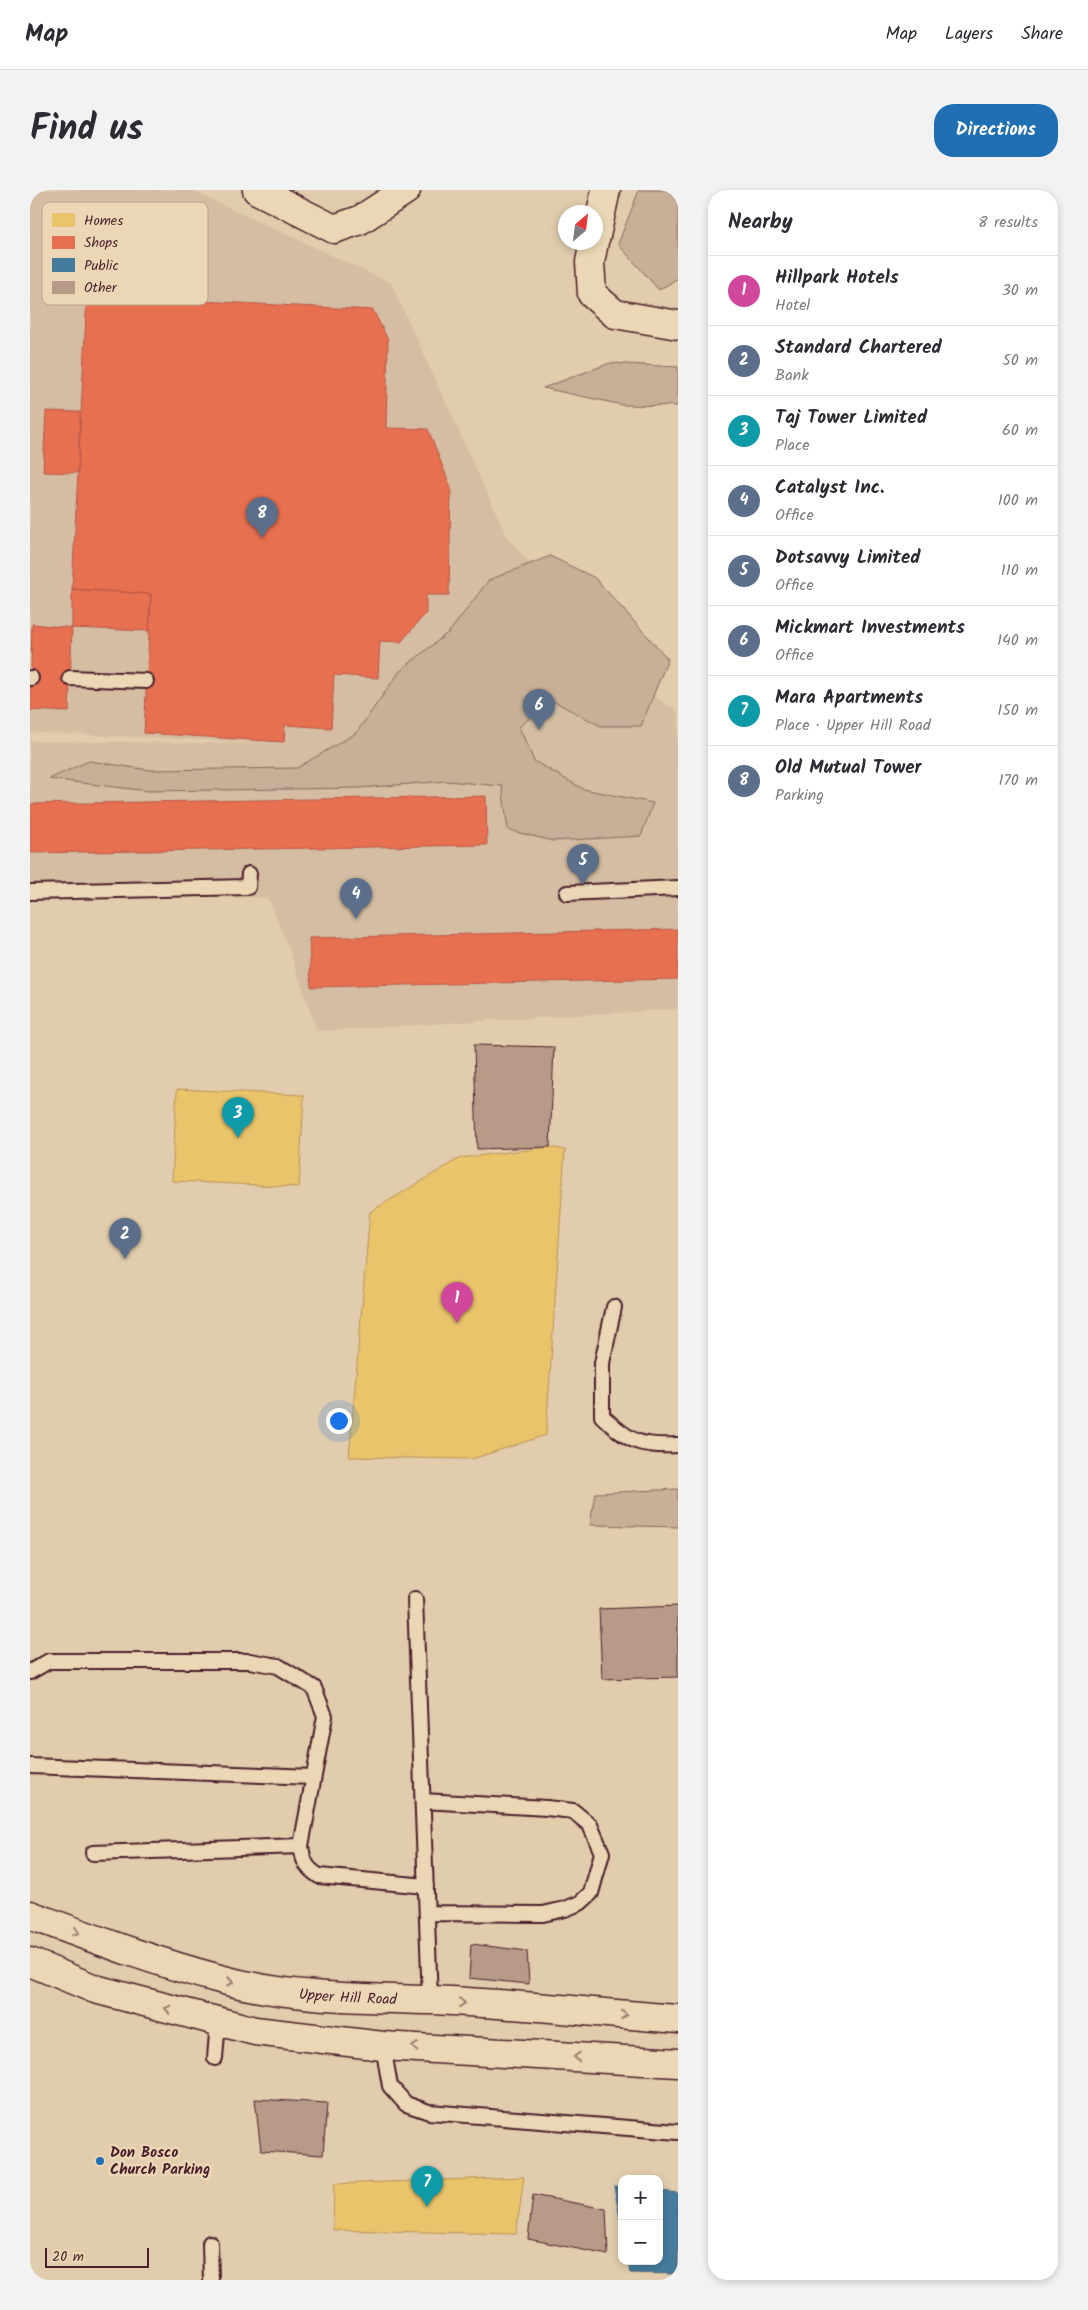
<!DOCTYPE html>
<html lang="en">
<head>
<meta charset="utf-8">
<style>
  :root { --surface:#fff; --page:#f2f2f3; --text:#2b2b33; --muted:#7c7c81; --line:#e1e1e2; --accent:#1f6fb2 }
  body { margin:0; font-family:Kalam,sans-serif; background:var(--page); color:var(--text) }
  .controls { position:absolute; right:15px; bottom:15px; display:grid; overflow:hidden; border-radius:10px; box-shadow:0 2px 8px #0003 }
  .controls button { width:45px; height:45px; display:grid; place-items:center; padding:0; border:0; border-bottom:1px solid var(--line); background:var(--surface); color:var(--text); font:25px sans-serif }
  .compass { position:absolute; left:528px; top:15px; width:45px; height:45px; border-radius:50%; background:var(--surface); box-shadow:0 2px 8px #0003; rotate:28deg }
  .scale { position:absolute; left:15px; bottom:12px; width:104px; box-sizing:border-box; padding-left:5px; border:2px solid #4a1f2b; border-top:0; font-size:14px; line-height:18px; white-space:nowrap; color:#4a1f2b; -webkit-text-stroke:4px #ebd7b5; paint-order:stroke }
  .you { position:absolute; left:308px; top:1230px; width:18px; height:18px; margin:-12px; border:4px solid #fff; border-radius:50%; background:#1a73e8; box-shadow:0 0 0 8px #1a73e833 }
  .badge { display:grid; place-items:center; width:32px; height:32px; border-radius:50%; background:var(--accent); color:#fff; font-size:16px; font-weight:700 }
  .pin { position:absolute; translate:-50% -41px; filter:drop-shadow(0 1px 2px #0008) }
  .pin::after { content:''; position:absolute; top:26px; width:18px; height:15px; background:inherit; clip-path:polygon(0 0,100% 0,50% 100%) }
  .list { margin:0; padding:0; list-style:none }
  h2 { display:flex; justify-content:space-between; align-items:center; height:65px; margin:0; padding:0 20px; font-size:21px }
  h2 small { font-size:16px; font-weight:400; color:var(--muted) }
  .list li { display:grid; grid-template-columns:32px 1fr auto; gap:15px; align-items:center; box-sizing:border-box; height:70px; padding:0 20px; border-top:1px solid var(--line) }
  .list b { display:block; font-size:19px; white-space:nowrap }
  .list p { margin:0; font-size:16px; white-space:nowrap; color:var(--muted) }
  .list em { font-size:16px; font-style:normal; color:var(--muted) }
  .map { position:relative; flex:none; width:648px; height:2090px; overflow:hidden; border-radius:20px }
  header { display:flex; align-items:center; gap:30px; box-sizing:border-box; height:70px; padding:0 25px; background:var(--surface); border-bottom:1px solid var(--line) }
  header strong { font-size:24px }
  nav { display:flex; gap:28px; margin-inline-start:auto; font-size:18px }
  .intro { display:flex; align-items:center; justify-content:space-between; box-sizing:border-box; height:120px; padding:0 30px }
  h1 { margin:0; font-size:35px }
  .button { padding:12px 22px; border-radius:20px; background:var(--accent); color:#fff; font-size:18px; font-weight:700 }
  main { display:flex; gap:30px; padding:0 30px }
  aside { flex:1; background:var(--surface); border-radius:20px; box-shadow:0 2px 8px #0003 }
  .map>svg:first-child { display:block }
  .built { fill:#d4bda2 }
  .green { fill:#c8af97; stroke:#896761 }
  .homes { fill:#e9c46a; stroke:#b99257 }
  .shops { fill:#e76f51; stroke:#b85746 }
  .public { fill:#457b9d; stroke:#465f7b }
  .building { fill:#b79b88; stroke:#4a1f2b }
  .lines { fill:none; stroke-linecap:round; stroke-linejoin:round }
  .service-casing { stroke:#4a1f2b; stroke-width:18 }
  .minor-casing { stroke:#4a1f2b; stroke-width:31 }
  .tertiary-casing { stroke:#4a1f2b; stroke-width:31 }
  .service { stroke:#ebd7b5; stroke-width:14 }
  .minor { stroke:#ebd7b5; stroke-width:28 }
  .tertiary { stroke:#ebd7b5; stroke-width:28 }
  .oneway { stroke:#9a7b70 }
  .poi-dot { fill:#1f6fb2; stroke:#ebd7b5; stroke-width:2 }
  .labels { text-anchor:middle; stroke-width:5; stroke-linejoin:round; paint-order:stroke }
  .street-label { font-size:15px; fill:#4a1f2b; stroke:#ebd7b5 }
  .poi-label { font-size:15px; font-weight:bold; fill:#4a1f2b; stroke:#ebd7b5; text-anchor:start }
  .key { fill:#ebd7b5; stroke:#bba08c; stroke-width:1 }
  .key-label { font-size:14px; fill:#4a1f2b }
</style>
</head>
<body>
<header>
<strong>Map</strong>
<nav><a>Map</a><a>Layers</a><a>Share</a></nav>
</header>
<div class="intro"><h1>Find us</h1><a class="button">Directions</a></div>
<main>
<div class="map">
<svg width="648" height="2090" viewBox="0 0 648 2090">
  <rect width="100%" height="100%" fill="#e1ccad"/>
  <filter id="ink" filterUnits="userSpaceOnUse"><feTurbulence type="fractalNoise" baseFrequency=".02" numOctaves="2"/><feDisplacementMap in="SourceGraphic" scale="10" xChannelSelector="R" yChannelSelector="G"/><feConvolveMatrix kernelMatrix="1 2 1 2 8 2 1 2 1" color-interpolation-filters="sRGB"/></filter>
  <g filter="url(#ink)">
    <path class="built" d="M0,0H160L361,93L477,347L543,425L628,509L648,521V819L287,841L257,753L238,708L0,703V551L255,554L0,542Z"/>
    <path class="green" d="M609,0H648V88L629,100L588,54Z
      M580,173L648,177V216L593,215L513,198Z
      M520,366L565,388L638,469L611,536H571L521,510L489,537L504,571L553,599L623,613L611,646L523,651L478,640L472,596L416,591L330,598L118,601L19,589L59,571L120,580L267,578L326,543L370,481L420,441L459,390Z
      M648,1299V1337L560,1335L565,1303Z"/>
    <path class="homes" d="M147,899L274,905L269,997L142,991Z
      M520,957L535,960L516,1245L442,1269L319,1267L340,1022L430,968Z
      M494,1987L486,2044L303,2040L304,1994Z"/>
    <path class="shops" d="M57,105L343,120L358,150L356,238L398,239L421,298L419,405H396V423L371,452L350,451L348,488L304,485L301,538L255,535L254,552L114,543L121,404L42,399Z
      M16,221L50,222L48,283L13,282Z
      M42,399L121,404L119,441L42,438Z
      M2,434L42,438L39,522L0,520Z
      M456,606L457,655L0,663V614Z
      M648,739V789L281,797L279,748Z"/>
    <path class="public" d="M584,1996L592,1997V2039Z
      M629,2001L648,2003V2084L600,2083L598,2071H629Z"/>
    <path class="building" d="M444,855L524,857L520,957L447,959Z
      M648,1416V1487L572,1489L569,1419Z
      M441,1754L497,1761L499,1794L439,1788Z
      M225,1909L297,1913L293,1965L231,1961Z
      M503,2005L576,2019L578,2065L498,2049Z"/>
    <g class="lines">
      <defs>
        <path id="service" d="M0,488H1
          M40,488L116,491
          M0,702L218,697L219,684
          M537,703L648,698
          M584,1117L572,1173V1226C600,1252 609,1257 648,1255
          M385,1409L400,1810
          M0,1482L19,1471H220L248,1476L284,1498L295,1526L271,1656C273,1671 276,1678 289,1686L396,1696
          M0,1576L283,1587
          M393,1611L517,1618L543,1621L560,1635L572,1663L561,1703L550,1713L535,1719L513,1724L397,1723
          M63,1663L271,1656
          M353,1856L360,1896L376,1914L399,1922L648,1942
          M185,1868L188,1831
          M180,2053L181,2090"/>
        <path id="minor" d="M227,0L304,39L330,30L376,0
          M566,46L576,0
          M564,52L560,72L562,104L585,124L648,135"/>
        <g id="tertiary">
          <path id="s1" d="M0,1725C62,1748 125,1772 190,1789C258,1808 329,1808 399,1810C482,1813 565,1823 648,1829"/>
          <path d="M0,1772L65,1799L225,1841L353,1856L648,1873"/>
        </g>
      </defs>
      <use href="#service" class="service-casing"/>
      <use href="#minor" class="minor-casing"/>
      <use href="#tertiary" class="tertiary-casing"/>
      <use href="#service" class="service"/>
      <use href="#minor" class="minor"/>
      <use href="#tertiary" class="tertiary"/>
    </g>
    <defs><path id="oneway-chevron" d="M-2-3.5L2.5 0L-2 3.5" fill="none" stroke-width="1.6" stroke-linecap="round" stroke-linejoin="round" transform="scale(1.25)"/></defs>
    <g class="oneway">
      <use href="#oneway-chevron" transform="translate(46 1742) rotate(20)"/>
      <use href="#oneway-chevron" transform="translate(200 1792) rotate(10)"/>
      <use href="#oneway-chevron" transform="translate(432 1813) rotate(4)"/>
      <use href="#oneway-chevron" transform="translate(138 1819) rotate(-165)"/>
      <use href="#oneway-chevron" transform="translate(594 1825) rotate(4)"/>
      <use href="#oneway-chevron" transform="translate(385 1857) rotate(-177)"/>
      <use href="#oneway-chevron" transform="translate(547 1867) rotate(-177)"/>
    </g>
  </g>
  <circle class="poi-dot" cx="70" cy="1971" r="5"/>
  <g class="labels">
    <g class="street-label">
      <text dy="5" stroke="none"><textPath href="#s1" startOffset="330">Upper Hill Road</textPath></text>
    </g>
    <g class="poi-label">
      <text x="80" y="1967">Don Bosco<tspan x="80" dy="17">Church Parking</tspan></text>
    </g>
  </g>
  <rect x="12" y="12" width="166" height="103" rx="8" class="key"/>
  <rect x="22" y="23" width="23" height="14" fill="#e9c46a"/>
  <rect x="22" y="46" width="23" height="13" fill="#e76f51"/>
  <rect x="22" y="68" width="23" height="14" fill="#457b9d"/>
  <rect x="22" y="91" width="23" height="13" fill="#b79b88"/>
  <g class="key-label">
    <text x="54" y="35">Homes</text>
    <text x="54" y="57">Shops</text>
    <text x="54" y="80">Public</text>
    <text x="54" y="102">Other</text>
  </g>
</svg>
<div class="controls">
<button>+</button>
<button>−</button>
</div>
<svg class="compass" viewBox="-18 -18 36 36"><path d="M0-13l5 13h-10z" fill="#e53935"/><path d="M0 13l5-13h-10z" fill="#7c7c81"/></svg>
<div class="scale">20 m</div>
<div class="you"></div>
<div class="pin badge" style="left:427px;top:1133px;background:#d1479c">1</div>
<div class="pin badge" style="left:95px;top:1069px;background:#5c6f8a">2</div>
<div class="pin badge" style="left:208px;top:948px;background:#0f9aa8">3</div>
<div class="pin badge" style="left:326px;top:729px;background:#5c6f8a">4</div>
<div class="pin badge" style="left:553px;top:695px;background:#5c6f8a">5</div>
<div class="pin badge" style="left:509px;top:540px;background:#5c6f8a">6</div>
<div class="pin badge" style="left:397px;top:2017px;background:#0f9aa8">7</div>
<div class="pin badge" style="left:232px;top:348px;background:#5c6f8a">8</div>
</div>
<aside>
<h2>Nearby<small>8 results</small></h2>
<ul class="list">
<li><span class="badge" style="background:#d1479c">1</span><div><b>Hillpark Hotels</b><p>Hotel</p></div><em>30 m</em></li>
<li><span class="badge" style="background:#5c6f8a">2</span><div><b>Standard Chartered</b><p>Bank</p></div><em>50 m</em></li>
<li><span class="badge" style="background:#0f9aa8">3</span><div><b>Taj Tower Limited</b><p>Place</p></div><em>60 m</em></li>
<li><span class="badge" style="background:#5c6f8a">4</span><div><b>Catalyst Inc.</b><p>Office</p></div><em>100 m</em></li>
<li><span class="badge" style="background:#5c6f8a">5</span><div><b>Dotsavvy Limited</b><p>Office</p></div><em>110 m</em></li>
<li><span class="badge" style="background:#5c6f8a">6</span><div><b>Mickmart Investments</b><p>Office</p></div><em>140 m</em></li>
<li><span class="badge" style="background:#0f9aa8">7</span><div><b>Mara Apartments</b><p>Place · Upper Hill Road</p></div><em>150 m</em></li>
<li><span class="badge" style="background:#5c6f8a">8</span><div><b>Old Mutual Tower</b><p>Parking</p></div><em>170 m</em></li>
</ul>
</aside>
</main>
</body>
</html>
